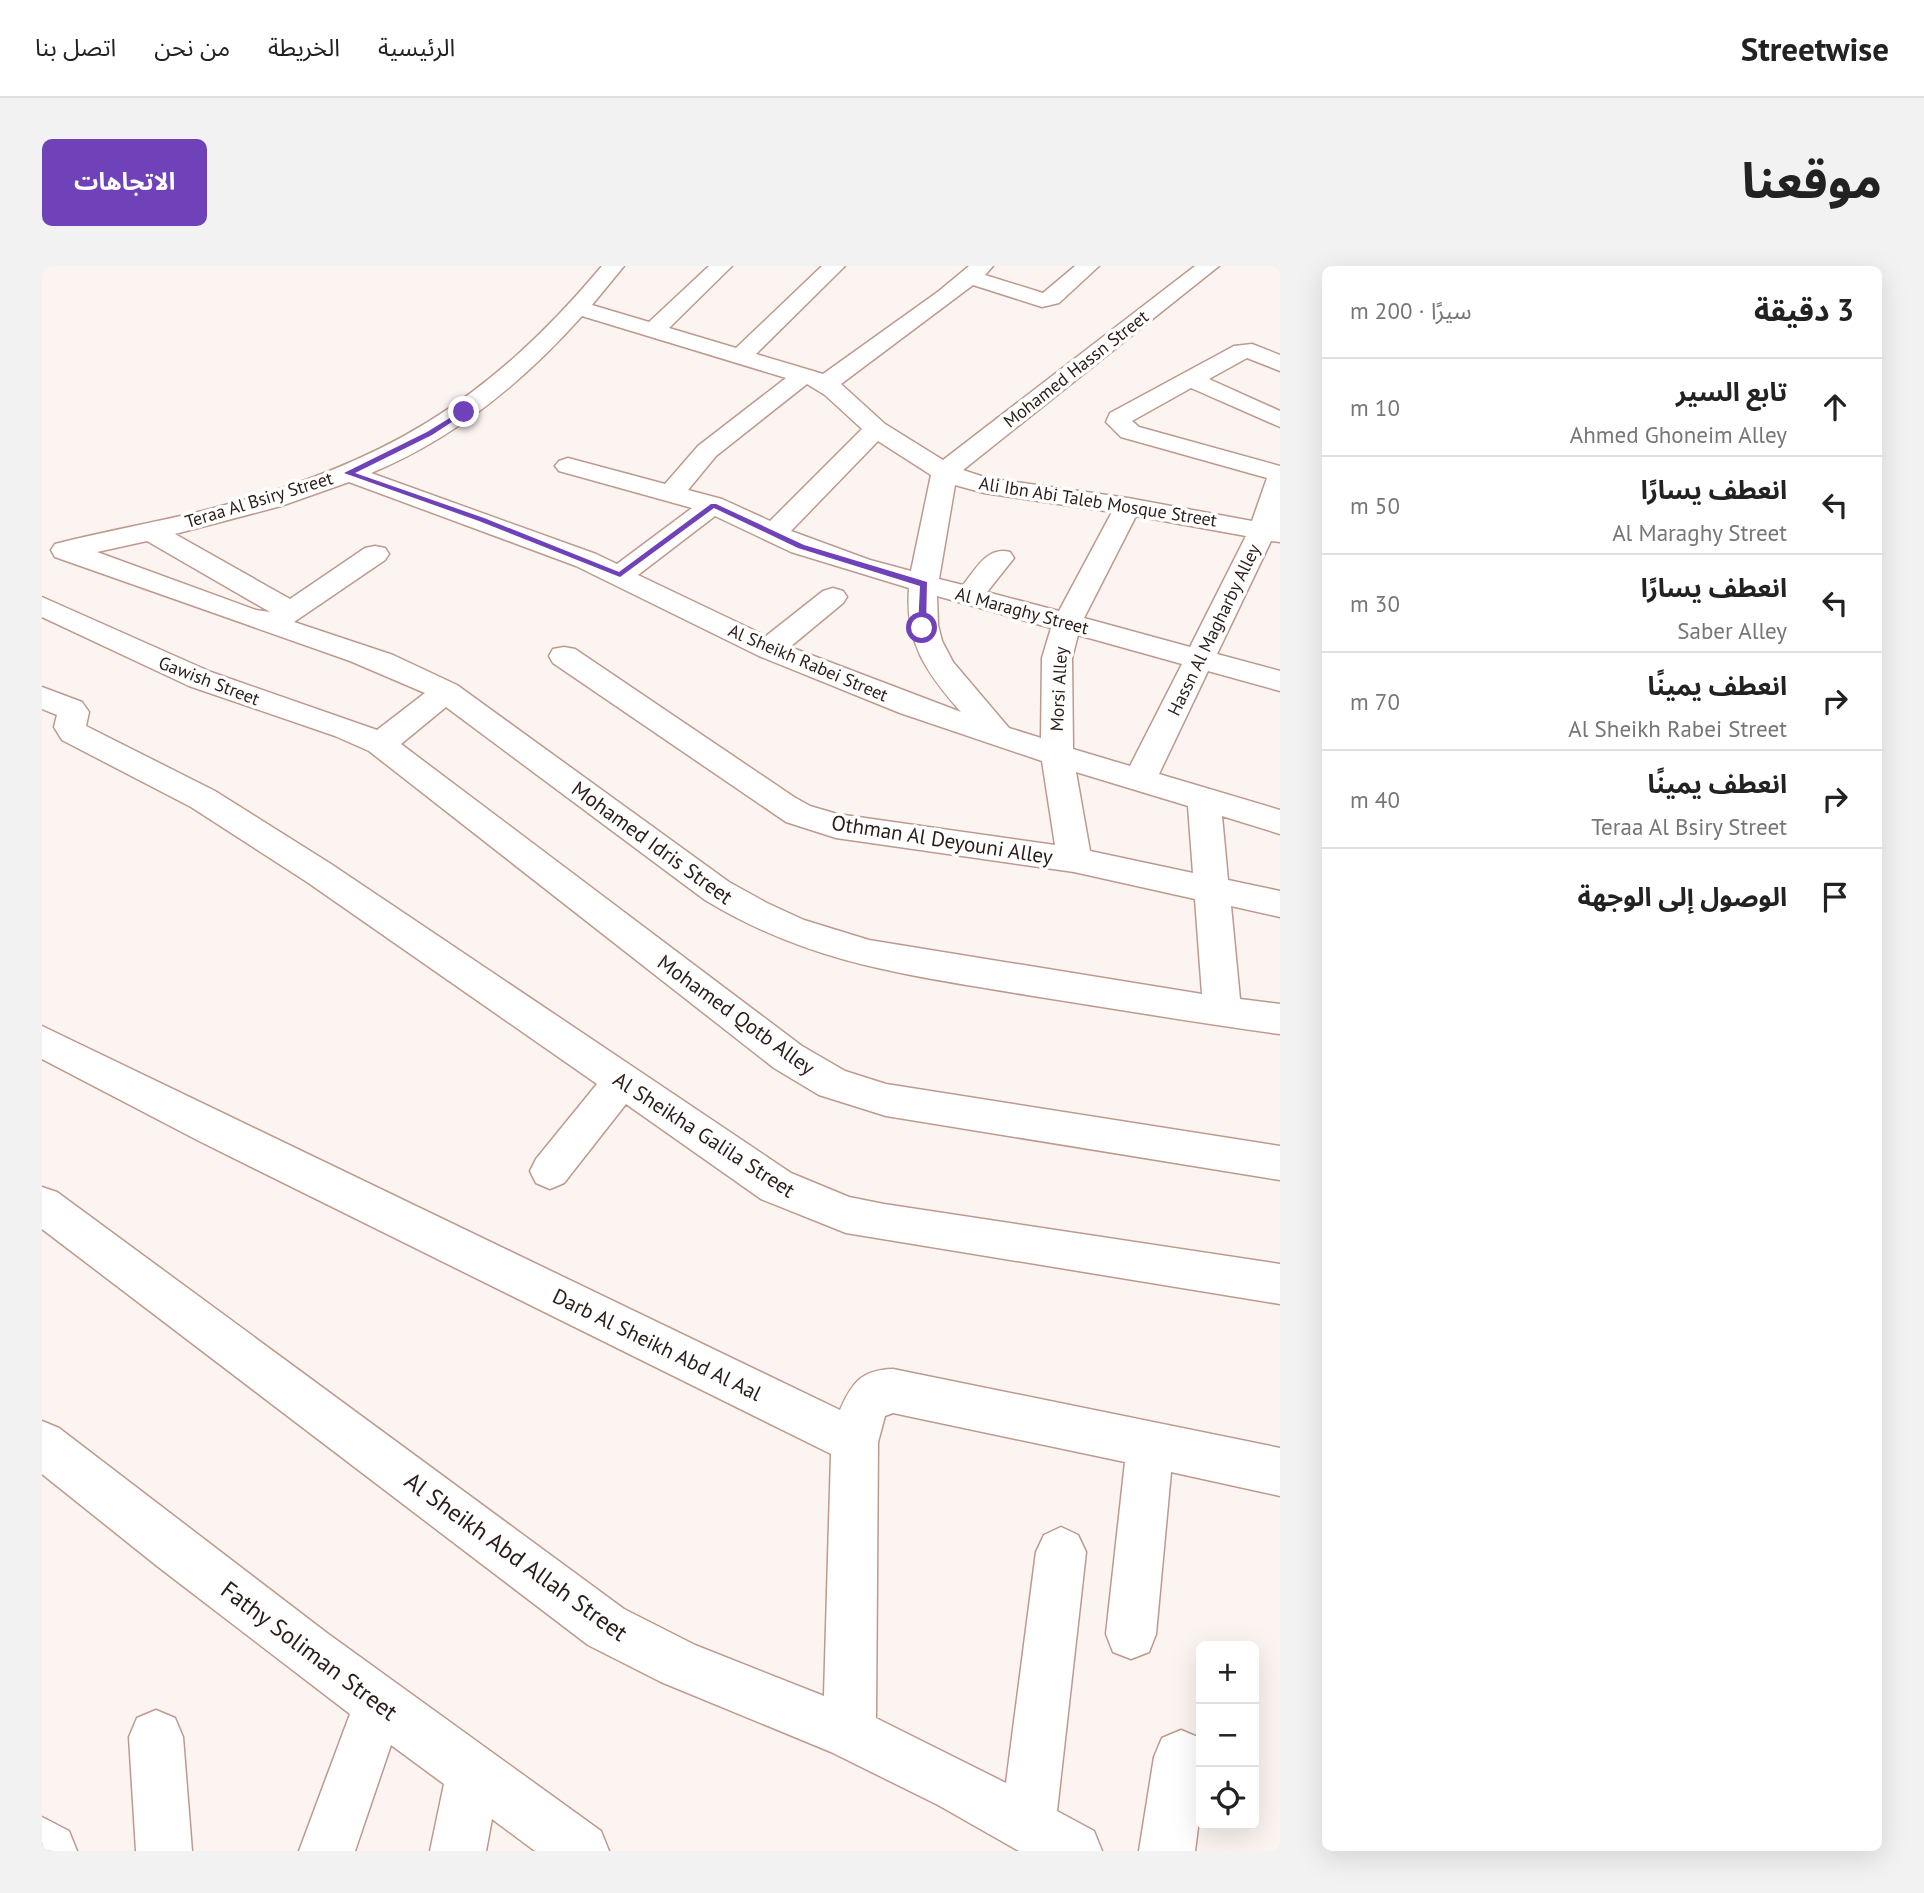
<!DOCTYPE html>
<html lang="ar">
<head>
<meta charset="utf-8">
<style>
  :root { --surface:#fff; --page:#f2f2f2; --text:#222; --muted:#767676; --line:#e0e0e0; --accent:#6f42ba }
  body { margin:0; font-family:"PT Sans","Noto Sans Arabic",sans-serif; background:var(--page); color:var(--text); direction:rtl }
  .controls { position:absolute; right:21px; bottom:21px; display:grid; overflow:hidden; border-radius:10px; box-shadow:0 7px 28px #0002 }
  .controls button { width:63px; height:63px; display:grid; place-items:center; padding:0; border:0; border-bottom:2px solid var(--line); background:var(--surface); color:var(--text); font:35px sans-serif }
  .stop { position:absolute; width:21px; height:21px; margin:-16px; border:5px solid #6f42ba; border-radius:50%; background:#fff }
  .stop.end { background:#6f42ba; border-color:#fff; box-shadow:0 2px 7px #0008 }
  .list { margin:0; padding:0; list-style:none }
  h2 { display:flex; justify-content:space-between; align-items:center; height:91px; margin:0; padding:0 28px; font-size:30px }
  h2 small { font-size:23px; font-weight:400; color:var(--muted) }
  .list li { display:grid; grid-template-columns:46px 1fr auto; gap:21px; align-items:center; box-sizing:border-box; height:98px; padding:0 28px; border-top:2px solid var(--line) }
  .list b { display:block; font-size:26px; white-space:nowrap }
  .list p { margin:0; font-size:23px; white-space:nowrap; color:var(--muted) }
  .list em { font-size:23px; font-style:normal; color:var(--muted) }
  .icon { flex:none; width:38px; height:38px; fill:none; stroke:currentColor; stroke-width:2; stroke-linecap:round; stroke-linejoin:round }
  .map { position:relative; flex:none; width:1238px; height:1585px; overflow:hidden; direction:ltr; border-radius:10px }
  header { display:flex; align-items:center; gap:42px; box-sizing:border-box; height:98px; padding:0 35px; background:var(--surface); border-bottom:2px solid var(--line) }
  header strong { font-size:33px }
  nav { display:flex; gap:38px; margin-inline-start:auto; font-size:24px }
  .intro { display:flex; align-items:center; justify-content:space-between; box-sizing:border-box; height:168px; padding:0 42px }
  h1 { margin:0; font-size:49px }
  .button { padding:18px 32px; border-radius:10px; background:var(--accent); color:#fff; font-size:24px; font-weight:700 }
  main { display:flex; gap:42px; padding:0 42px }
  aside { flex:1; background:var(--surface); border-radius:10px; box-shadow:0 7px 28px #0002 }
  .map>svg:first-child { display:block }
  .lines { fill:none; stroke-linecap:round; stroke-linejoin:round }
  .minor-casing { stroke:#bd9a8d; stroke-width:3 }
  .minor { fill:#fff; fill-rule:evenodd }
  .route { fill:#6f42ba }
  .labels { text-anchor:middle; stroke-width:7; stroke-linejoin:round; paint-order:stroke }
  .far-street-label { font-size:18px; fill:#2b1d18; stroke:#fff }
  .street-label { font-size:21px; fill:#2b1d18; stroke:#fff }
  .near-street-label { font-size:24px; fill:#2b1d18; stroke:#fff }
</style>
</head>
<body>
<header>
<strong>Streetwise</strong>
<nav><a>الرئيسية</a><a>الخريطة</a><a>من نحن</a><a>اتصل بنا</a></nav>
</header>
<div class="intro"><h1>موقعنا</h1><a class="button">الاتجاهات</a></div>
<main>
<aside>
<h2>3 دقيقة<small>سيرًا · 200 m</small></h2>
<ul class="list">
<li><svg class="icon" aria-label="ahead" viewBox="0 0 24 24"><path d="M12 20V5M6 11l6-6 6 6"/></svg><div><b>تابع السير</b><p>Ahmed Ghoneim Alley</p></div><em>10 m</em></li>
<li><svg class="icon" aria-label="left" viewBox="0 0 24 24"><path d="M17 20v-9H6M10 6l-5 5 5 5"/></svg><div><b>انعطف يسارًا</b><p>Al Maraghy Street</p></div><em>50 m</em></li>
<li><svg class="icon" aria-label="left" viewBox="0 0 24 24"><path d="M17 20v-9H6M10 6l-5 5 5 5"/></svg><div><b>انعطف يسارًا</b><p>Saber Alley</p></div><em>30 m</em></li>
<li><svg class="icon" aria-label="right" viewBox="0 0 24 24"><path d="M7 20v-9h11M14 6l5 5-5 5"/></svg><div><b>انعطف يمينًا</b><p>Al Sheikh Rabei Street</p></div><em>70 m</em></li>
<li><svg class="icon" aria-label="right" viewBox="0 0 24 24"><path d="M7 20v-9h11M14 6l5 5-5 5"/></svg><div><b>انعطف يمينًا</b><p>Teraa Al Bsiry Street</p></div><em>40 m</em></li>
<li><svg class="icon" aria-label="arrive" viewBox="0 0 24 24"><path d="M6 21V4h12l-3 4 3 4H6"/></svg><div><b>الوصول إلى الوجهة</b></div></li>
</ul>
</aside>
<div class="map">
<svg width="1238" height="1585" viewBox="0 0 1238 1585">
  <rect width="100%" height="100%" fill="#fcf4f1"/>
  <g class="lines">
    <defs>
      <path id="minor" d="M560,0H582L550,39L607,56L667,0H690L627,62L694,82L780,0H803L714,88L781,108L897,25L927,0H951L943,9L1001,27L1033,0H1057L1017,37L1000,41L931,19L799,118L843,158L901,194L1153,0H1177L921,204L945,212L1086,232L1210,255L1225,212L1079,171L1064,156L1068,147L1192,80L1210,78L1238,89V105L1205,92L1167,113L1238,145V161L1149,122L1090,155L1097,161L1238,200V276L1229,275L1175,388L1238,405V425L1166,405L1117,508L1238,544V568L1180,550L1186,614L1238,625V651L1189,640L1198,733L1238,738V768C1156,757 1074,743 991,730C869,709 772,700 663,634L404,441L359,478L760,780L803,805L844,818L1238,880V914L844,850L777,829L732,802L327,485L293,470L147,420L0,351V331L169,406L335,464L383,427L308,395L13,291L9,284L13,278C64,265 116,256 168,243C340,199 445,137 560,0ZM540,50L744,112L656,180L623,218L526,192L517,195L513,200L517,205L650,242L575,298L554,288L329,207C412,173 481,116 540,50ZM765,118L783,129L820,163L728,255L680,233L646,224L674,190ZM836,175L889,209L869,305L828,294L749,265ZM307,216L534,300L717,390L858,447L1000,495L1013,579L795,548L768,540L752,531L533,383L522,381L511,383L507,390L511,397L744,556L794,572L1032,606L1153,633L1160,728L827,674L762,654L725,637L687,616L415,419L351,389L252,356L343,294L347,288L343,282L333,280L323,282L248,333L133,268L239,240ZM913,219L942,227L1070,246L1017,345L945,326L972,292L968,286C945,280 934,303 921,319L897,313ZM673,250L749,286L867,322C863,377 884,406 919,446L748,381L801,337L805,331L801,325L791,322L781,325L724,370L596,309ZM1094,250L1204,270L1148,381L1042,352ZM105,275L228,346L214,344L55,286ZM895,330L1009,362L1000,392L999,472L967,462L911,396L900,375L896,359ZM1036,369L1140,398L1088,500L1031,483L1030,392ZM1034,506L1146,540L1151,607L1048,585Z
        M0,421L40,436L47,446L44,460L173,525L289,598L749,907L807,931L842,938L1238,998V1038L804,967L719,933L584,838L522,917L508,923L494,917L488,905L494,893L555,818L265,616L149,541L20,474L12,461L15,449L0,443Z
        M0,760L798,1144C810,1117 819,1104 851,1103L1238,1182V1230L1129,1206L1114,1368L1107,1386L1089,1393L1071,1386L1064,1368L1083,1196L851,1147L843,1150L836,1176L834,1452L964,1517L994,1286L1002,1269L1019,1261L1036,1269L1044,1286L1015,1545L1052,1565L1060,1585H977L896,1539L789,1486L619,1416L546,1379L0,963V921L15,926L582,1343L653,1379L782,1430L789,1188L157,875L0,793Z
        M0,1155L17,1162L285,1367L559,1565L567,1585H493L450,1553L444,1585H388L402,1518L349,1479L313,1585H257L308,1448L115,1300L0,1208Z
        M114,1444L133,1452L141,1471L150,1585H94L87,1471L95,1452Z
        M1139,1464L1158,1472L1159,1475V1538L1153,1585H1097L1112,1491L1120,1472Z
        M0,1551L27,1565L35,1585H0Z"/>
    </defs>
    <use href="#minor" class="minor-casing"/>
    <use href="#minor" class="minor"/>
  </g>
  <path class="route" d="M419,145L425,146L390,169L313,207L442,252L577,306L669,238H674L762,279L885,316L884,362L880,364L876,362L878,320L756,282L672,242L578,311L437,255L302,207L385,166Z"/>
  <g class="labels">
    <g class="far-street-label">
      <text transform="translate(1034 103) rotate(-38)" y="6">Mohamed Hassn Street</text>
      <text transform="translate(217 234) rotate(-17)" y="6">Teraa Al Bsiry Street</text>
      <text transform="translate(1056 236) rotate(9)" y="6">Ali Ibn Abi Taleb Mosque Street</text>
      <text transform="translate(980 345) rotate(15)" y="6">Al Maraghy Street</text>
      <text transform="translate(1172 364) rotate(-64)" y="6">Hassn Al Magharby Alley</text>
      <text transform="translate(766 397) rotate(23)" y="6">Al Sheikh Rabei Street</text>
      <text transform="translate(167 415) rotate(21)" y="6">Gawish Street</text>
      <text transform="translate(1017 423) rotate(-87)" y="6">Morsi Alley</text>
    </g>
    <g class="street-label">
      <text transform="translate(900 574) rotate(9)" y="7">Othman Al Deyouni Alley</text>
      <text transform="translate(610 577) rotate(36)" y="7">Mohamed Idris Street</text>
      <text transform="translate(694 749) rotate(36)" y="7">Mohamed Qotb Alley</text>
      <text transform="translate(662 869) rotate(33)" y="7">Al Sheikha Galila Street</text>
      <text transform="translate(615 1079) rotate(26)" y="7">Darb Al Sheikh Abd Al Aal</text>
    </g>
    <g class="near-street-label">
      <text transform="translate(474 1291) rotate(36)" y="8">Al Sheikh Abd Allah Street</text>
      <text transform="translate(267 1385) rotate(37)" y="8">Fathy Soliman Street</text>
    </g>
  </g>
</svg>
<div class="controls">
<button>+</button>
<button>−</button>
<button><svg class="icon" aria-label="locate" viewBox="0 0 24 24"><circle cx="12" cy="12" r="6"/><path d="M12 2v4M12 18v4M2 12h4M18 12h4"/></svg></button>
</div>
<div class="stop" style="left:880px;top:362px"></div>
<div class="stop end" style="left:422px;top:146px"></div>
</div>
</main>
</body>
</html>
